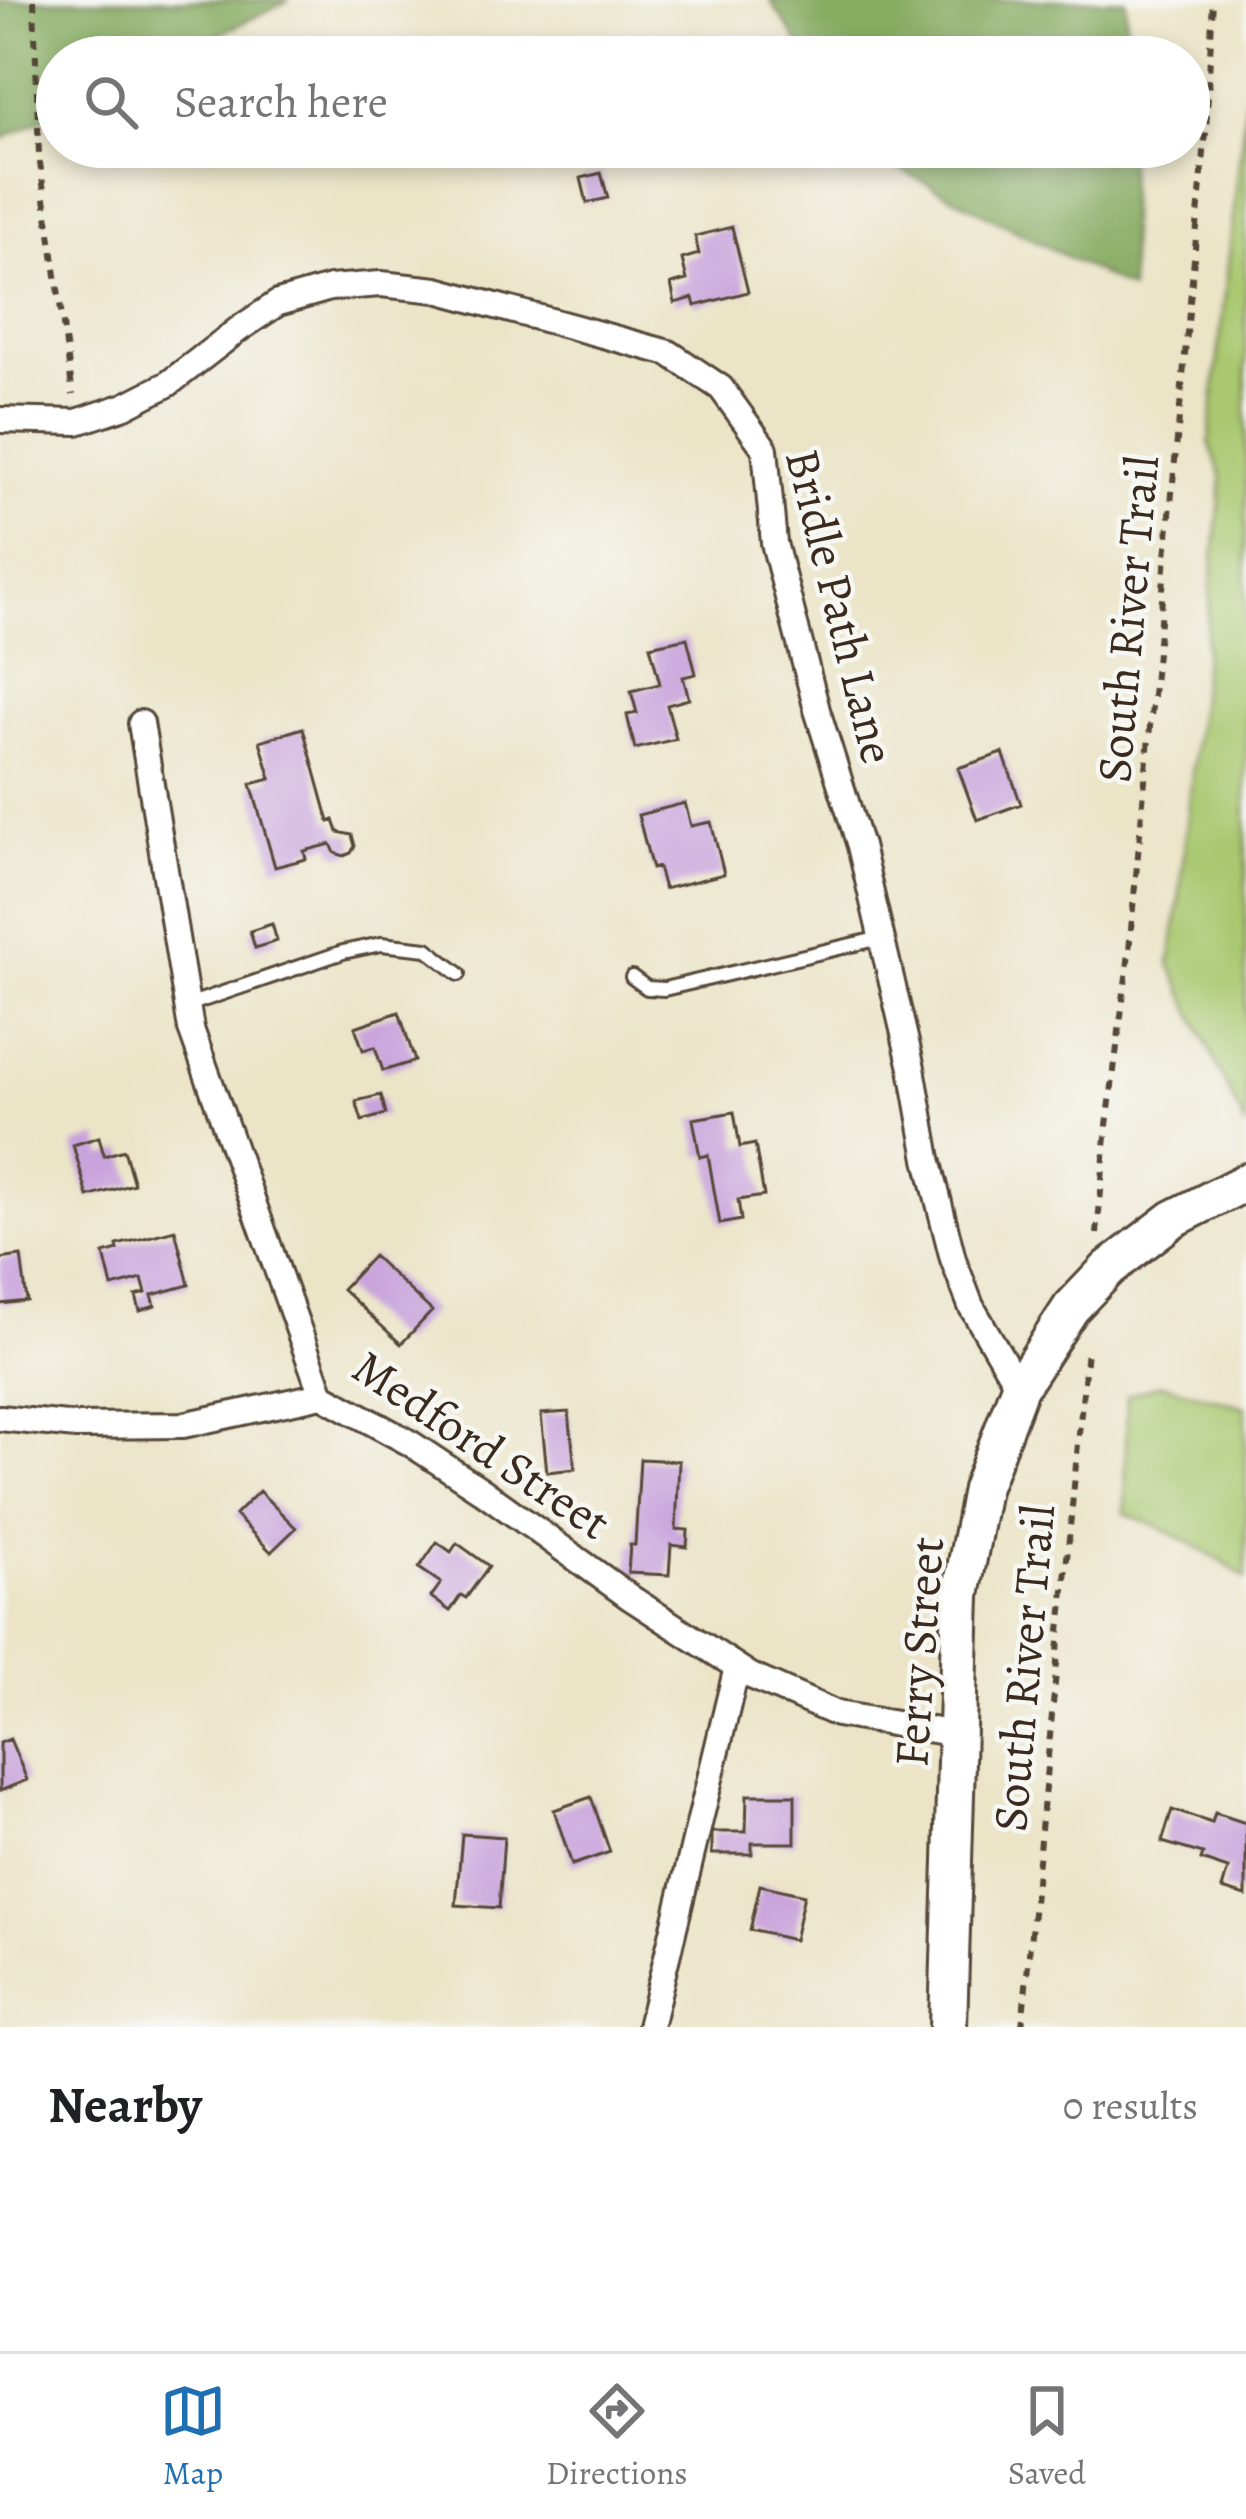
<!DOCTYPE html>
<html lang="en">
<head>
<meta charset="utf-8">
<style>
  :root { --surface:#fff; --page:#f6f6f6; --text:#202124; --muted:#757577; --line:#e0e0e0; --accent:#1f6fb2 }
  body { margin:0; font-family:Alegreya,serif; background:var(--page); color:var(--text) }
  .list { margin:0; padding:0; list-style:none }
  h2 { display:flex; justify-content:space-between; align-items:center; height:156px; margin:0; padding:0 48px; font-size:51px }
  h2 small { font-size:39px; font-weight:400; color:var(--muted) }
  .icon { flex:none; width:66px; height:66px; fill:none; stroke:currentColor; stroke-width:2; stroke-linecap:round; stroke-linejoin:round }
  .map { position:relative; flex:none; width:1246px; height:2027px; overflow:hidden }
  .search { position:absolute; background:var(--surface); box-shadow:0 6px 18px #0003; left:36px; right:36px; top:36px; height:132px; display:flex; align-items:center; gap:30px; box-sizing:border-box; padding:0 42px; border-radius:66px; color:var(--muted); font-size:45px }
  .sheet { height:324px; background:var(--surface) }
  nav { display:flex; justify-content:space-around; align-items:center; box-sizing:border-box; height:168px; border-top:3px solid var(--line); background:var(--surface); font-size:33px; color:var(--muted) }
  nav a { display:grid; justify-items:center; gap:6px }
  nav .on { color:var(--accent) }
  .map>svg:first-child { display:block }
  .green { fill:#a9c86f; stroke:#727946; stroke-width:3 }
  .forest { fill:#86ac62; stroke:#606b40; stroke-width:3 }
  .building { fill:#c9a3dc }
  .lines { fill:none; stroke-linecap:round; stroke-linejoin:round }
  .lane-casing { stroke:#554637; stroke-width:18 }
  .street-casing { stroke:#554637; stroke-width:30 }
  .secondary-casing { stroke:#554637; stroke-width:42 }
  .path { stroke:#554637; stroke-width:6; stroke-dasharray:9 9; stroke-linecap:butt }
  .lane { stroke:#fff; stroke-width:12 }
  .street { stroke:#fff; stroke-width:24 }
  .secondary { stroke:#fff; stroke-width:36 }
  .labels { text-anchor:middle; stroke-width:9; stroke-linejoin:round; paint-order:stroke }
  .street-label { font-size:48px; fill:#3b2a1e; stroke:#f6f6f2 }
</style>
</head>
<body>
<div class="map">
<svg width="1246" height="2027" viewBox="0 0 1246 2027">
  <rect width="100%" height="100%" fill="#f6f6f2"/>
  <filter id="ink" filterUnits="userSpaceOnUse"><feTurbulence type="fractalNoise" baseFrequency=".00833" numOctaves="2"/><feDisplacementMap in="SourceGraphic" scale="24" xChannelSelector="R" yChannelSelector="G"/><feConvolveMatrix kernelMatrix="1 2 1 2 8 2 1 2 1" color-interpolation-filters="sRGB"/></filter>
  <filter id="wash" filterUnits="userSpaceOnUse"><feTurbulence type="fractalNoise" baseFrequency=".004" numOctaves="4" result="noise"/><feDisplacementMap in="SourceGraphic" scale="48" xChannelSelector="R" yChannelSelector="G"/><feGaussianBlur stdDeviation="2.7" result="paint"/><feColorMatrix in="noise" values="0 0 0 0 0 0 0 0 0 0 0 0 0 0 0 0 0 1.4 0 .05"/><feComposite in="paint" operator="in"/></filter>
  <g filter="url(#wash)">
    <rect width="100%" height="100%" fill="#ebe4c7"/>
    <path class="green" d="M1246,96V1128L1170,964L1179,902L1222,479L1209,442Z
      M1162,1384L1246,1407V1579C1209,1550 1169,1531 1125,1513L1127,1395Z"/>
    <path class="forest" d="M0,0H290L172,57H57V112L2,139Z
      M770,0H1126L1127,57H808Z
      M868,147H1128L1130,290L873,155Z"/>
    <g id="blocks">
      <path class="building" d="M601,173L608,198L587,203L581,178Z
        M732,227L748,292L695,306L693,298L675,303L671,284L687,280L682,259L699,254L695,236Z
        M687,638L696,674L683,677L689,699L667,705L676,739L635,749L627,715L637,713L631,691L660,684L650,646Z
        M303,728L329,822L334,820L338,832L352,835L355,846L351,853L344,856L335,853L331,844L304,851L306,859L275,867L251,784L271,779L260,741Z
        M1003,753L1021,804L977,820L958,768Z
        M685,803L691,826L711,822L724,874L664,889L658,867L652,869L638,815Z
        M272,924L277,941L255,948L250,931Z
        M399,1012L415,1061L383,1071L375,1047L363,1050L355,1027Z
        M381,1095L386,1114L362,1121L356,1101Z
        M734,1112L740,1147L755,1144L764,1196L738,1200L741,1220L720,1224L708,1155L700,1157L693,1119Z
        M99,1137L104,1156L124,1150L134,1184L88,1197L73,1145Z
        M175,1230L189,1285L152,1295L155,1306L140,1311L136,1296L146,1293L142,1279L112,1287L104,1254L118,1250L117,1245Z
        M21,1256L27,1301L0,1304V1259Z
        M373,1256L432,1311L401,1344L342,1289Z
        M569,1412L575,1469L547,1472L541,1414Z
        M640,1459L679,1461L676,1529L688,1530L687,1547L671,1545L669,1575L628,1573L630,1545H635Z
        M259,1491L296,1528L271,1552L235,1515Z
        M437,1542L451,1552L457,1543L489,1566L466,1598L461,1595L450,1611L431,1597L441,1583L419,1568Z
        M10,1739L27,1780L0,1791V1743Z
        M747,1795H795V1843H752V1854H712V1832H746Z
        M591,1797L610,1852L572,1865L554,1810Z
        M1172,1810L1212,1823L1215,1813L1246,1823V1896L1222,1889L1228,1869L1201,1860L1203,1854L1162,1842Z
        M462,1834L504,1837L499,1908L456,1905Z
        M760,1885L804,1895L794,1940L750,1930Z"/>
    </g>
  </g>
  <g filter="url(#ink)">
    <use href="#blocks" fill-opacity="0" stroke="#554637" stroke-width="3"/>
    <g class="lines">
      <defs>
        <path id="lane" d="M632,977L647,988L664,989L881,938
          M188,1005L343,952L381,944L427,949L459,974"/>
        <path id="street" d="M0,420L77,422L125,406L168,384L239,329L278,303L330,288L381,284L437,290L669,353L721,388L765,449L774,543L817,710L860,846L912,1068L928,1159L953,1259L971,1306L1019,1388
          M141,723L191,1029L322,1395L410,1443L481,1490L631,1598L751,1676L837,1714L956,1734
          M0,1418L76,1426L183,1425L322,1395
          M650,2027L737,1667"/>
        <path id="secondary" d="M948,2027L961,1595L981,1489L1019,1388L1071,1308L1109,1268L1173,1219L1246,1182"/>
      </defs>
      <use href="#lane" class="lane-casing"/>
      <use href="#street" class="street-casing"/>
      <use href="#secondary" class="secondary-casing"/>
      <path class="path" d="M34,0L39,156L73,395
        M1097,1234L1107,1125L1128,961L1206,131L1213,0
        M1022,2027L1087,1350"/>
      <use href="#lane" class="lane"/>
      <use href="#street" class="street"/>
      <use href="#secondary" class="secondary"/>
    </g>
  </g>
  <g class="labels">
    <g class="street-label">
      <text transform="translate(841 606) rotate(76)" y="17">Bridle Path Lane</text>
      <text transform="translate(1127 619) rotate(-85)" y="17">South River Trail</text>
      <text transform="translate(482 1444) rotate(34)" y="17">Medford Street</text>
      <text transform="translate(918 1652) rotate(-86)" y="17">Ferry Street</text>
      <text transform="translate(1023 1668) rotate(-85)" y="17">South River Trail</text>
    </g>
  </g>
</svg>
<div class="search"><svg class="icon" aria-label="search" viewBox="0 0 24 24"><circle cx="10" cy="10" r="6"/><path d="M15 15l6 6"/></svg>Search here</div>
</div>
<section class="sheet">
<h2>Nearby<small>0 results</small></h2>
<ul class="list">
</ul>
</section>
<nav>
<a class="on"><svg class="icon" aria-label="map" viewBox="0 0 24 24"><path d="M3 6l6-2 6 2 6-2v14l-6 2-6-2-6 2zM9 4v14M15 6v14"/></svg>Map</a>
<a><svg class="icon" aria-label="directions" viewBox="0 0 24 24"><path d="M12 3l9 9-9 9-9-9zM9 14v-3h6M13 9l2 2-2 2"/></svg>Directions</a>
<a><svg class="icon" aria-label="saved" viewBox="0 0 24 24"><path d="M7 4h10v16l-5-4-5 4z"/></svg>Saved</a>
</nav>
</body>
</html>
